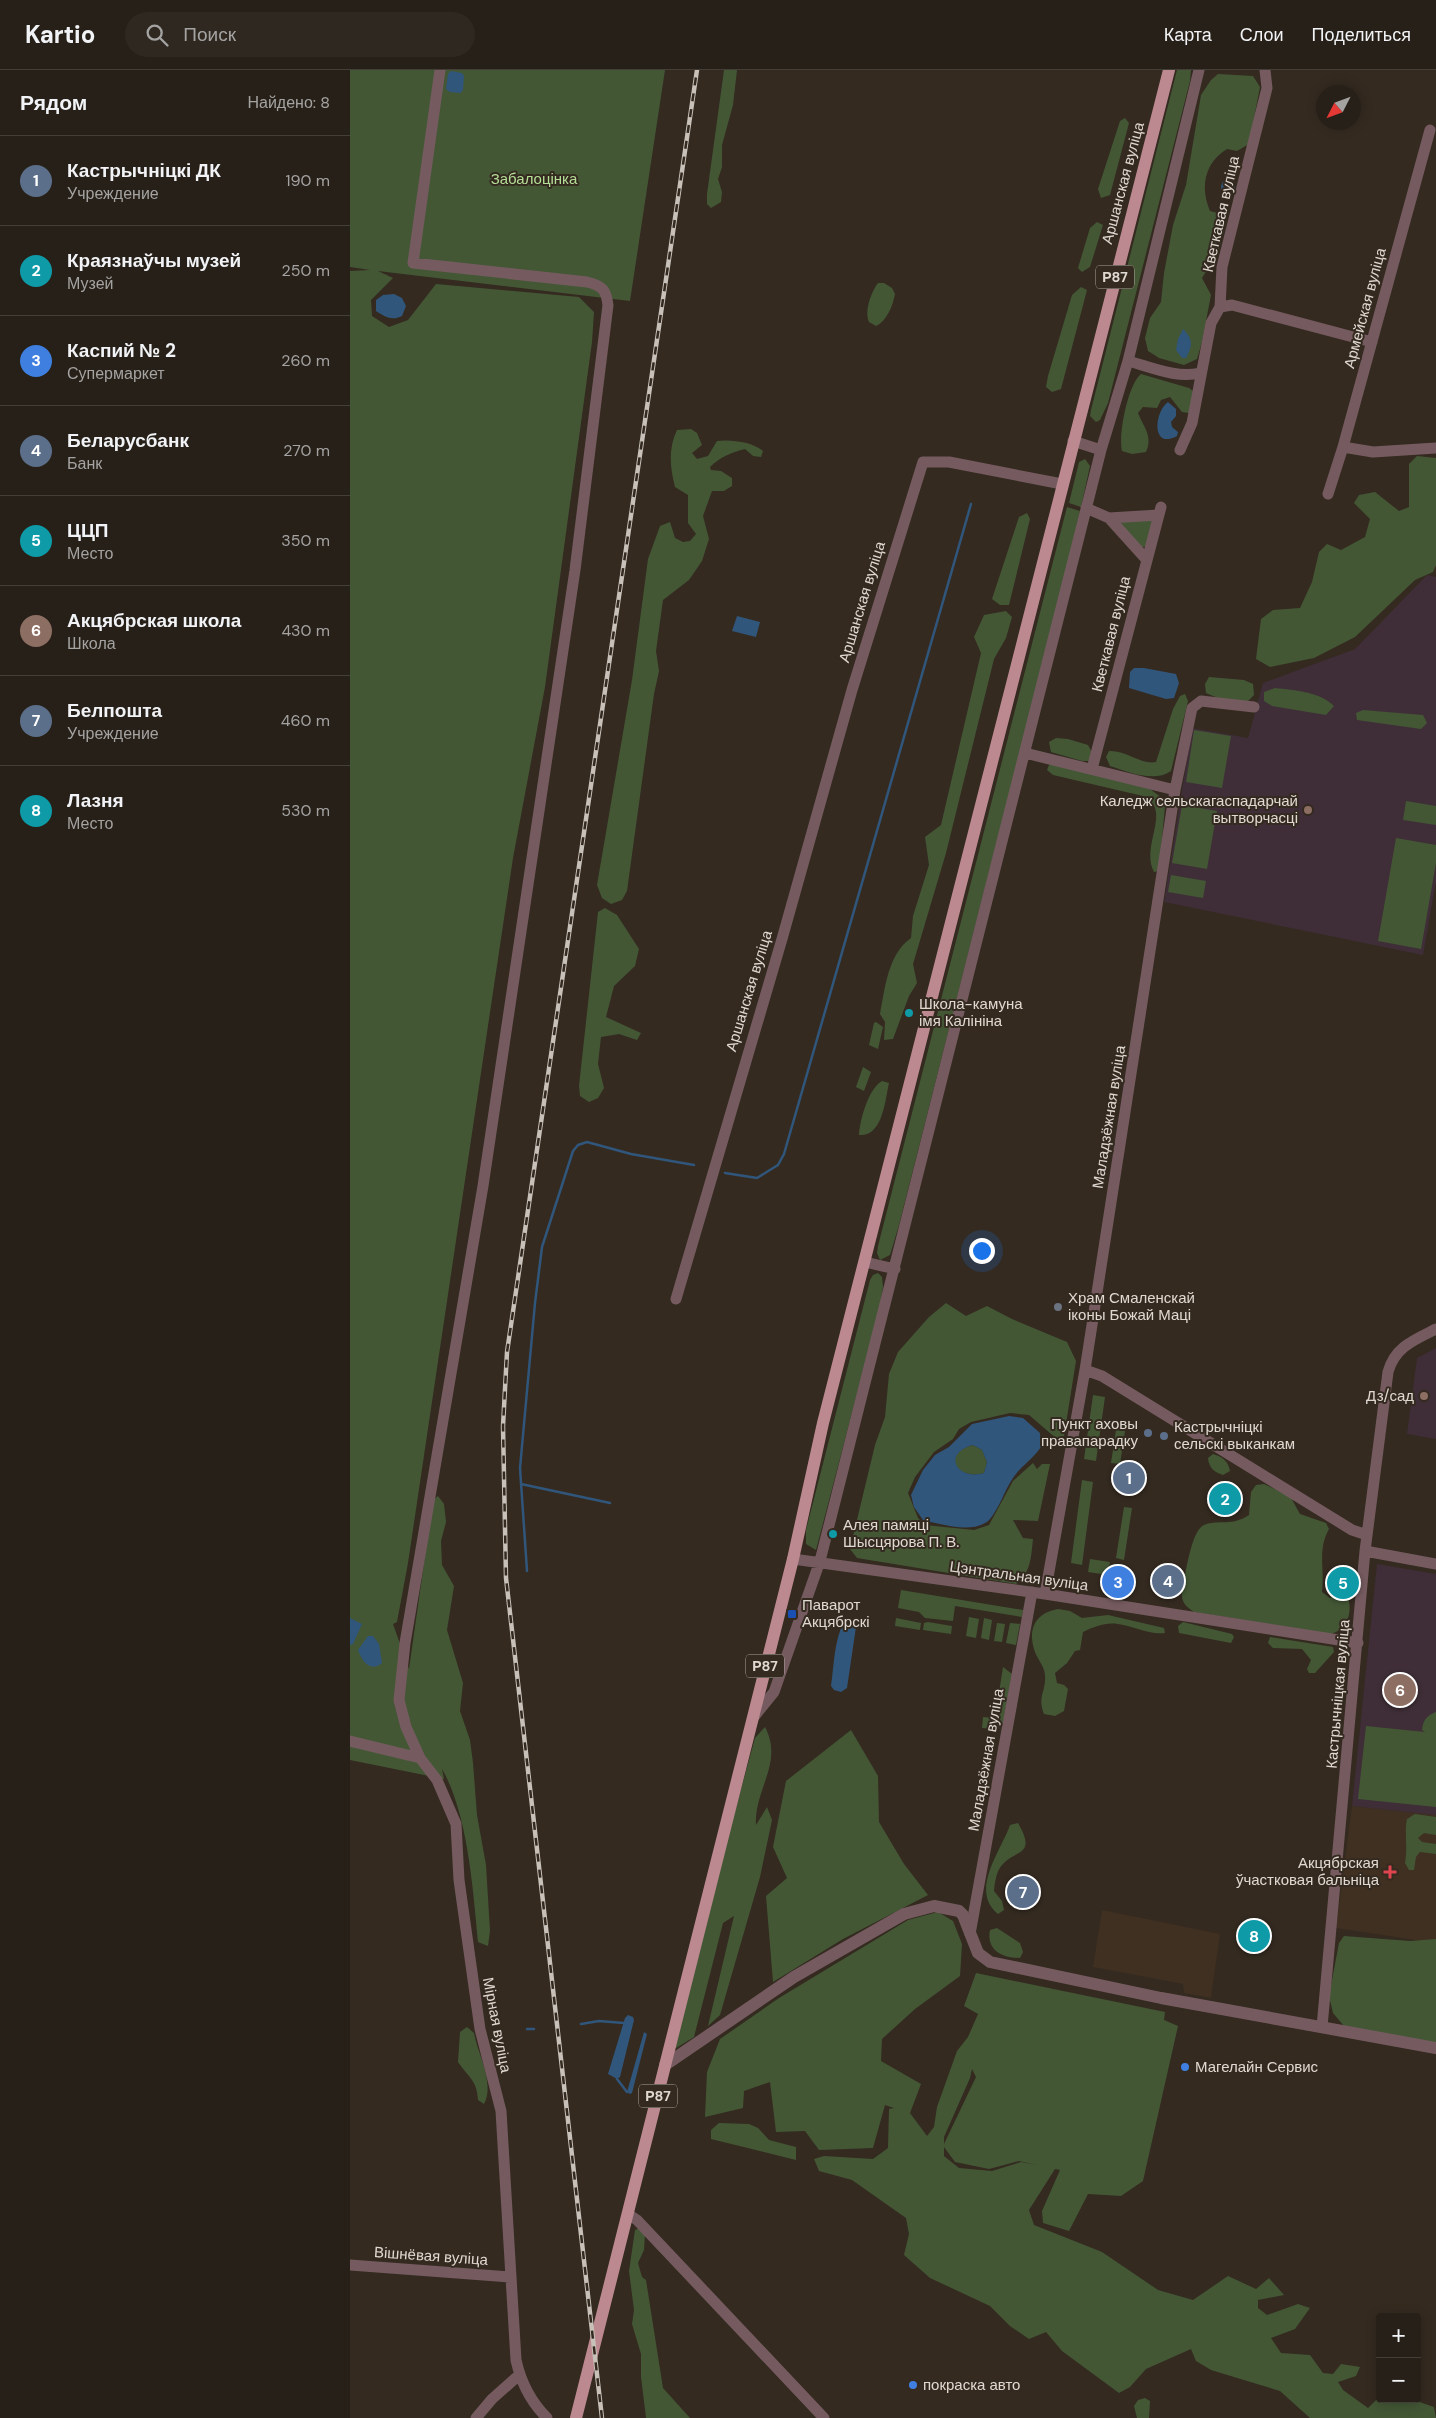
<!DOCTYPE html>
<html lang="ru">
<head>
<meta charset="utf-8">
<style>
  :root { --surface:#272018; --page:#2f2821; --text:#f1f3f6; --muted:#a4a3a2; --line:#433e37; --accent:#8bbbb9 }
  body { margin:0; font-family:"DM Sans",sans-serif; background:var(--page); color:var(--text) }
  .controls { position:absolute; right:15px; bottom:15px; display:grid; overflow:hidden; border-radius:5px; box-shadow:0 2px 12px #0003 }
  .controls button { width:45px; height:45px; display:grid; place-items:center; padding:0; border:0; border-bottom:1px solid var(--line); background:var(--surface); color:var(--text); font:25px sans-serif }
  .compass { position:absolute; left:966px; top:15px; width:45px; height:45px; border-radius:50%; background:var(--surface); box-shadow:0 2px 12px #0003; rotate:228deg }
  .you { position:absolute; left:631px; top:1180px; width:18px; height:18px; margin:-12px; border:4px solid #fff; border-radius:50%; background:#1a73e8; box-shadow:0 0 0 8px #1a73e833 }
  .badge { display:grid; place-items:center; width:32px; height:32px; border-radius:50%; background:var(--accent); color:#fff; font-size:16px; font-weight:700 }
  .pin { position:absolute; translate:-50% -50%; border:2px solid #fff; box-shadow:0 1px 5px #0006 }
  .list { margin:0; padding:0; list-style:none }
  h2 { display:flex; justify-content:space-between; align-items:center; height:65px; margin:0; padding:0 20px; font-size:21px }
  h2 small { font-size:16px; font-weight:400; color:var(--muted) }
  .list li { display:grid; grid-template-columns:32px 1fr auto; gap:15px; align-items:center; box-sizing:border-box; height:90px; padding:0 20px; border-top:1px solid var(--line) }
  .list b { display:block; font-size:19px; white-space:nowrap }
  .list p { margin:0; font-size:16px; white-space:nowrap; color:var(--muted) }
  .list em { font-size:16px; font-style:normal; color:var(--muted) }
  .icon { flex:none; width:28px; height:28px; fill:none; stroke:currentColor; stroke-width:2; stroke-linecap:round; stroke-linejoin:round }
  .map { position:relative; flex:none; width:1086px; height:2348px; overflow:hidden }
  header { display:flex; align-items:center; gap:30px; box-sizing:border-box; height:70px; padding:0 25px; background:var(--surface); border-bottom:1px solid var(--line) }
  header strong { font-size:24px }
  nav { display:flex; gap:28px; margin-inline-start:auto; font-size:18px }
  .search { width:350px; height:45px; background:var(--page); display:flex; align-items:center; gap:12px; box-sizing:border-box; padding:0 18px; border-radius:28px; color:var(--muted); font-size:19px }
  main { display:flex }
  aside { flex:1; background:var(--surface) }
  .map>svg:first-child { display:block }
  .built { fill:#3f3021 }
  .education { fill:#3f2e37 }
  .green { fill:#435735; fill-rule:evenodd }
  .water { fill:#31567b; fill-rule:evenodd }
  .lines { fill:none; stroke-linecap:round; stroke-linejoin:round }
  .stream { stroke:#31567b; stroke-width:2.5 }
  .minor { stroke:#755b5f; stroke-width:11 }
  .tertiary { stroke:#755b5f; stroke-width:12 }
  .primary { stroke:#bc8991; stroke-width:12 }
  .rail-casing { stroke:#c8c1b9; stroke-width:4.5 }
  .rail { stroke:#342a20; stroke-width:2.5; stroke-dasharray:8; stroke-linecap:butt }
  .education-dot { fill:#8d6e63; stroke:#342a20; stroke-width:2 }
  .culture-dot { fill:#0f9aa8; stroke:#342a20; stroke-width:2 }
  .worship-dot { fill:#6b7280; stroke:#342a20; stroke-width:2 }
  .service-dot { fill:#5c6f8a; stroke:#342a20; stroke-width:2 }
  .transit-dot { fill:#1a4fb4; stroke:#342a20; stroke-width:2 }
  .health-dot { fill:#e0444e; stroke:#342a20; stroke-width:2 }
  .shop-dot { fill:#3f7fe0; stroke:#342a20; stroke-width:2 }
  .labels { text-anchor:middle; stroke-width:4; stroke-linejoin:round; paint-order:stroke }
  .shield { fill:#342a20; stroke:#aca49d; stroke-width:1 }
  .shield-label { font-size:14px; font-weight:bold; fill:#e0d9d2 }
  .park-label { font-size:15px; fill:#b5df97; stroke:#342a20 }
  .street-label { font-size:15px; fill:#e0d9d2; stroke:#342a20 }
  .poi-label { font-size:15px; fill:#e0d9d2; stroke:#342a20; text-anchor:start }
</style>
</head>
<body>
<header>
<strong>Kartio</strong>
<div class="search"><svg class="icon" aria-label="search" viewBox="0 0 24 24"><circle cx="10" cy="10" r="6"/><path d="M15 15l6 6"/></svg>Поиск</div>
<nav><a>Карта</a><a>Слои</a><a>Поделиться</a></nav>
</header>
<main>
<aside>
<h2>Рядом<small>Найдено: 8</small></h2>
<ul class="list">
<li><span class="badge" style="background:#5c6f8a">1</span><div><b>Кастрычніцкі ДК</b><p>Учреждение</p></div><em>190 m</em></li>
<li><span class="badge" style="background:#0f9aa8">2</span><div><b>Краязнаўчы музей</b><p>Музей</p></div><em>250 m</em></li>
<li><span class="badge" style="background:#3f7fe0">3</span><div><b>Каспий № 2</b><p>Супермаркет</p></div><em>260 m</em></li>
<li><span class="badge" style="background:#5c6f8a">4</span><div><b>Беларусбанк</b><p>Банк</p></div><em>270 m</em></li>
<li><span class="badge" style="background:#0f9aa8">5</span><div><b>ЦЦП</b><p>Место</p></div><em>350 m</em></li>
<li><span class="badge" style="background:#8d6e63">6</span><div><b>Акцябрская школа</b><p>Школа</p></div><em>430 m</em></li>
<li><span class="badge" style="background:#5c6f8a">7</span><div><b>Белпошта</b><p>Учреждение</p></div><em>460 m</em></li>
<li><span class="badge" style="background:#0f9aa8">8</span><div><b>Лазня</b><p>Место</p></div><em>530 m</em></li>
</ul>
</aside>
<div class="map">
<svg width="1086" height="2348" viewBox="0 0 1086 2348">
  <rect width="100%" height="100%" fill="#342a20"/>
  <path class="built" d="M1002,1736L1086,1745V1873L986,1858Z
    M752,1840L870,1864L861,1928L834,1923L833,1914L743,1897Z"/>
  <path class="education" d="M1077,505L1086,507V811L1073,885L814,832L842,658L898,668L913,613L1005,579Z
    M1086,1278V1369L1057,1364L1067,1288Z
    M1027,1494L1086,1504V1745L1002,1736Z"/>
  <path class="green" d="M0,0H315L280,231L28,201L43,208L21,230L22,246L39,257L58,250L86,214L229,227L244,242L242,272L195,617L163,788L58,1493L47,1552L43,1554L59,1599L83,1430L88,1426L94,1434L96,1452L91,1471L92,1495L104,1516L97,1560L113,1613L110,1641L120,1670L123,1693L127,1745L136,1795L140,1861L138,1876L128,1872C123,1820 118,1744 92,1699L94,1709L0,1690V201L20,200L0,197Z
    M374,0H387L383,35L372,75V97L368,109L372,122L371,132L361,138L357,134V124Z
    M827,0H841L840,11L758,333L750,350L746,352L740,346L741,340Z
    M868,4L903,6L910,17L899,74L887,81L877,79C854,93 850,118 860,141L871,144L876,153L865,195L857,200L852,208L861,225L852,272L847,289L834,295L809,288L798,281L795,268L800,248L811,232L814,203L823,155L836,115L851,25L861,10Z
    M775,48L779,53L760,125L751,128L748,119L770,51Z
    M747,152L753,155L740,197L732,202L728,198L740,158Z
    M528,213H534L542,218L545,224C543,235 537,251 526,256L519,252C514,242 521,222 528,213Z
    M731,217L737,220L711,319L702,322L696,317L698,306L722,225Z
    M791,304L839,318L843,321L839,343L832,342L820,327L811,330L807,338L793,337L788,343C794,358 803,366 796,382L782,384L772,381C768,365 778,314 791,304Z
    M341,359L347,363L352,375L342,383L347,389L358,386L367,371C381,369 403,372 413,381L411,387L403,386L395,379C382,382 370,387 360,397L361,400L371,401L382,408V416L374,421H362L353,446L359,469L352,491L339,510L313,530L306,581L309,601L304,624L277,821L272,830L261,834L252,828L247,815L282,610L298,489L310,456L320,452L325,468L333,472L340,471L346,464L338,453V425L325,417C320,397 318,379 327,360Z
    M1067,386L1086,388V495L1083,502L1065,510L1005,567L964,588L920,597L906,589L911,549L923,540L950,538L962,512L969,482L977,474L991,480L1015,467L1020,449L1004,433L1009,425L1025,422L1049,441L1059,437V394Z
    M735,389L740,396L731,437L719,433L729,392Z
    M717,437L730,441L713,512L549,1155L540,1185L530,1190L527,1183L528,1176Z
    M677,443L680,449L659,535H650L642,529L669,447Z
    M800,448L804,454L796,476L791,478L767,451Z
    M656,541L662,547L656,568L644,589L596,783L563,894L567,913L559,926L543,969L534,970L535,952L530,944C535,918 538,884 561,868L563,846L579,795L575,767L591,755L631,583L624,567L634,545Z
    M859,607L894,610L903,614L904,625L898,631C884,632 868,629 856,623L855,614Z
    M925,618C945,620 970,622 984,636L976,645L922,636L914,631V622Z
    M835,624L838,631L821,701C804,713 778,702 760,696L756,687L759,681C776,680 791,695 806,692L823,639L830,626Z
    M1013,640L1073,645L1077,653L1071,659L1007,650L1006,643Z
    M844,660L881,666L872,718L836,712Z
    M706,668L718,669L738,675L743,684L741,691H732L701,682L699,672Z
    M699,695H706L800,719L812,728L815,736L809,801L804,802C792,780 814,750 803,734C801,731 796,728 793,726L703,705L697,700Z
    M1056,731L1086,736V755L1053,750Z
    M832,735L867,741L857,799L822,793Z
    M1046,768L1086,775V793L1071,879L1028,871Z
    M821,805L856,811L853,828L818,822Z
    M255,838L267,845L289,879L285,896L264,916L256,947L291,963L287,970L269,964L251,967L248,994L254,1018L248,1028L239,1032L230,1026L229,1016L248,842Z
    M526,952L533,957L528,979L519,975L524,953Z
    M513,997L521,1002L514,1021L506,1017Z
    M532,1011L539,1013C535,1030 533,1067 509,1065C510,1050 518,1019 532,1011Z
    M528,1203L532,1207L533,1217L530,1236L466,1480L456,1474V1460L520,1210L523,1205Z
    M596,1233L616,1246L637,1236L662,1249L717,1272L726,1291L714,1366L707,1369L679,1345L660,1343L621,1352L609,1359L603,1369L584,1382L565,1407L558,1423L568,1448L575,1455L624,1460L639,1455L663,1411L683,1393L687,1399L692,1394H700L688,1451L663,1450L673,1468L683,1469C681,1487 681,1503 666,1514L507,1488L500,1479L525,1375L535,1347L539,1304L548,1282L579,1247Z
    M743,1325L755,1327L746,1391L734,1389Z
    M766,1360L775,1361L770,1394L761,1393Z
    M623,1375L632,1380L637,1392L634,1403C606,1411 591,1383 623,1375Z
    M863,1384C873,1387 878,1391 880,1401L873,1405C864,1402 859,1398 858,1388Z
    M732,1410L743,1412L732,1495L721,1493Z
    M914,1414L940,1426L950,1444L976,1453L979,1459C967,1480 975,1500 972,1522L980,1528L992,1519L997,1523C1003,1541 999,1559 981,1564L844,1542C835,1536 831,1532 832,1521C835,1507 841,1460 854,1455C869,1449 881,1457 899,1445L901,1422L906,1415Z
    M774,1437L782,1438L774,1490L766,1488Z
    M740,1489L760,1492L758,1505L738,1502Z
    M551,1520L673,1540L672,1547L605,1536L603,1551L575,1548L569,1542L548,1538Z
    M708,1539L720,1541L732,1548L758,1545L814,1558L815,1563C798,1565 784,1556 768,1554C756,1552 743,1557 733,1562L730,1580L725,1581L717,1593L705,1603L707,1613L714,1615L718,1619L714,1641L705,1646L694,1644C687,1627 696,1622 695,1606C695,1597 688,1590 685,1582C677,1560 685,1543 708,1539Z
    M619,1547L629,1549L626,1568L616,1566Z
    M546,1548L571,1553L570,1560L545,1556Z
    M634,1548L642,1550L639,1570L631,1568Z
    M578,1552L602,1556L601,1564L573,1560L574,1553Z
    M833,1552L882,1564L884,1567L881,1573L829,1563L828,1556Z
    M647,1553L655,1554L652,1572L644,1571Z
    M660,1553L670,1554L666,1575L656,1573Z
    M920,1567L983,1577L984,1582L965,1603H959L957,1599L961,1590L952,1579L923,1578L918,1573Z
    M653,1597L662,1604L653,1653L647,1659L632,1658L633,1647L645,1648Z
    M1086,1642V1737L1008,1729L1016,1656L1075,1662L1072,1660C1073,1650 1077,1645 1086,1642Z
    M415,1657C434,1693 404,1719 406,1755L417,1737L422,1750L410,1807L370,1945L358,1956L384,1846L373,1853L344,1967L323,1980L345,1888L405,1668Z
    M501,1660L528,1706L529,1752L554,1794L578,1825L493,1869L423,1912L416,1826L437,1808L423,1777L436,1711Z
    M1065,1744L1086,1747V1765L1074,1763L1068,1768L1072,1772L1086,1774V1784L1070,1782L1066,1787L1064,1800H1059L1055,1793C1058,1776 1054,1763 1057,1749Z
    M668,1753C687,1786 666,1779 652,1795C646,1802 645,1812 644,1821L652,1831L654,1840L648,1844C619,1821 651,1781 660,1755Z
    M588,1842L603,1851L612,1874L610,1906L565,1939L532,1969L531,1991L571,2014L560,2043L577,2066L584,2057L587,2037L607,1981L618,1967L628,1944L614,1936L626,1903L815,1942L814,1950L828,1956L793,2111L771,2126L738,2124L719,2161L693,2153L692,2141L710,2100L705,2099L679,2140L684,2155L752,2182L808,2220L843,2230L878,2206L906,2219L919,2208L934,2225L908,2230V2238L917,2245L948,2234L960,2238L945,2259L921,2268L931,2283L960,2285L973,2303L983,2304L991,2294L1010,2297L1006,2306L988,2312L993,2320L1018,2338L1030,2326V2329H1061L1084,2337L1086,2348H960L930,2321L861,2300L846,2291L841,2279L796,2299L780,2317L769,2323L712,2281L696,2262L679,2269L660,2256L640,2236L580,2208L554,2185L559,2164L556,2148L502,2110L469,2101L464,2089L474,2086L523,2089L538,2078L539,2039L544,2038L535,2035L523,2078L469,2080L455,2061L426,2062L420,2012L394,2021L393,2038L355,2047L357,2002L370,1969L429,1928L558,1850ZM622,1999L626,2007L594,2074V2067L620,2008ZM594,2077L605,2092L639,2099L669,2091L687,2095L671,2092L642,2101L609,2098L594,2086Z
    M647,1858L670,1873L673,1882L670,1888C651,1888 636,1879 640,1860Z
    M994,1866L1060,1871L1086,1869V1973L994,1956L983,1943L979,1926L989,1873Z
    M117,1957L124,1963C128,1985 145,2013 134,2034L128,2030C127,2010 119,2008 108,1992L110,1962Z
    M369,2053L399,2054L408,2058L419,2070L446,2077V2090L361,2069V2060Z
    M290,2158L295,2165L294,2180L288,2193L292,2207L296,2210L313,2318L340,2348H296L291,2307V2284L282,2254L284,2240L279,2201L285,2160Z
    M795,2328L800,2331L799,2348H787L784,2336L788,2330Z"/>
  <path class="water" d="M101,1L112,3L114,6L113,20L110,23L100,22L96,19L98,4Z
    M871 117a7 7 0 1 1 14 0a7 7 0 1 1-14 0Z
    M44,224L52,228L56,236L52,246C42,251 35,247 26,241V230L33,225Z
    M833,259C843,269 843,275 836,288H832L826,280L828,269Z
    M818,332L826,339V346L821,352L822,357L828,362L827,366C801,380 804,342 818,332Z
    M387,546L410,552L406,567L382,561Z
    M784,598H794L826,604L829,613L824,628L816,629L779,618L780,602Z
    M659,1346L673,1348L690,1363L691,1377C683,1389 670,1397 663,1408C654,1421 650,1437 640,1449C626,1465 590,1454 573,1450L564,1437L561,1425L573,1400L585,1385L599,1377L622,1354ZM623,1375L632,1380L637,1392L634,1403C606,1411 592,1383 623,1375Z
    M0,1548L12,1554L3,1574L0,1575Z
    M499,1551L506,1557L497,1618L491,1622L484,1620L481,1616C484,1596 484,1570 494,1552Z
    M18,1566H23L29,1574L32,1593C20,1603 12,1591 8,1580Z
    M278,1945L283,1947L284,1950L270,2007L267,2009L258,2004L275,1948Z
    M294,1962L297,1964L282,2023L280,2024L277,2022Z"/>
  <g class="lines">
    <path class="stream" d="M375,1103L407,1108L428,1095L434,1084L621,434
      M171,1414L260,1433
      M177,1501L170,1398L185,1233L192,1177L223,1081L228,1075L237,1072L281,1084L344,1095
      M231,1954L249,1951L274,1953
      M177,1959H184
      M267,2009L277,2022"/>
    <path class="minor" d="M90,0L63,193L237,212C253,216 256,220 258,235L225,500L133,1116L55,1573L49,1630L56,1657L70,1688L87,1710L106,1754L109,1810L130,1959L151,2041L166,2290C171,2313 180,2331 197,2348
      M870,237L882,235L1022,272
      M778,291C801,297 827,309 850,303
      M723,371L751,380
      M993,377L1023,382L1086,378
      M830,380L842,353L861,253L870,237L872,197L917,18L915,0
      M978,424L993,377L1080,60
      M736,438L759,448L809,445
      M759,448L796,489
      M675,683L825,720
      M742,699L811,437
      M515,1192L545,1199
      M326,1229L432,869L502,620L573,392H599L712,414
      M735,1300L752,1306L1002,1460L1017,1465
      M1015,1481L1086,1494
      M443,1489L695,1524L1008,1573
      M695,1524L735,1300L825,720L842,638L851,631L904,637
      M403,1648L424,1622L470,1491L751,380L778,291L849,0
      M0,1671L70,1688
      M620,1864L682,1522
      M972,1957L1015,1481L1038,1302C1045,1277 1064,1270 1086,1259
      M278,2144L287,2150L474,2348
      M0,2195L160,2207
      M126,2348L142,2329L169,2305"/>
    <path class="tertiary" d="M315,1995L444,1907L554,1844L584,1836L609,1841L613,1845L628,1883L640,1892L811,1928L1086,1978"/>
    <path class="primary" d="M226,2348L443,1489L473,1353L819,0"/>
    <defs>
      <path id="rail" d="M252,2348L156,1508L153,1356L157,1282L347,0"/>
    </defs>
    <use href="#rail" class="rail-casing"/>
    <use href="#rail" class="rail"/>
  </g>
  <g class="education-dot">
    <circle cx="958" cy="740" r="5"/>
    <circle cx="1074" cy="1326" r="5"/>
  </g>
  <g class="culture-dot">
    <circle cx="559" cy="943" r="5"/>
    <circle cx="483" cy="1464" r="5"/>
  </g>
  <circle class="worship-dot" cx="708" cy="1237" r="5"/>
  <g class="service-dot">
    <circle cx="798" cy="1363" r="5"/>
    <circle cx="814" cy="1366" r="5"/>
  </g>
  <rect class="transit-dot" x="437" y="1539" width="10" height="10" rx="2.5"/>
  <path class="health-dot" d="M1037.5 1794.5h5v5h5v5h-5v5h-5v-5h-5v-5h5z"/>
  <g class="shop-dot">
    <circle cx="835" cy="1997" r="5"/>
    <circle cx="563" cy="2315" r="5"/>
  </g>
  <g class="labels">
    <g class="shield">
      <rect x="746" y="195.5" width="38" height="23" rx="4"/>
      <rect x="396" y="1584.5" width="38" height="23" rx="4"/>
      <rect x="289" y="2014.5" width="38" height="23" rx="4"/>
    </g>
    <g class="shield-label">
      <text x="765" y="212">Р87</text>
      <text x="415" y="1601">Р87</text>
      <text x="308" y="2031">Р87</text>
    </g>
    <g class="park-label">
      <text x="184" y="114">Забалоцінка</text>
    </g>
    <g class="street-label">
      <text transform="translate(773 113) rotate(-75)" y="5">Аршанская вуліца</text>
      <text transform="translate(871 144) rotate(-77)" y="5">Кветкавая вуліца</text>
      <text transform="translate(1015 238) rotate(-75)" y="5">Армейская вуліца</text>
      <text transform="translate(512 532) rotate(-73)" y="5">Аршанская вуліца</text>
      <text transform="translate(761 564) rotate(-76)" y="5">Кветкавая вуліца</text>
      <text transform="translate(399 921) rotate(-73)" y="5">Аршанская вуліца</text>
      <text transform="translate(759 1047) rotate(-81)" y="5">Маладзёжная вуліца</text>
      <text transform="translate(669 1506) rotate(8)" y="5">Цэнтральная вуліца</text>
      <text transform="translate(988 1624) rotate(-85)" y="5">Кастрычніцкая вуліца</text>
      <text transform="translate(636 1690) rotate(-80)" y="5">Маладзёжная вуліца</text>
      <text transform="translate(147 1955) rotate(79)" y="5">Мірная вуліца</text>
      <text transform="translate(81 2186) rotate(4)" y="5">Вішнёвая вуліца</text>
    </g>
    <g class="poi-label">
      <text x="948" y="736" text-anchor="end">Каледж сельскагаспадарчай<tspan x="948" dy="17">вытворчасці</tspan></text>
      <text x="569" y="939">Школа-камуна<tspan x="569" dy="17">імя Калініна</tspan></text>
      <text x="718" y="1233">Храм Смаленскай<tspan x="718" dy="17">іконы Божай Маці</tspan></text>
      <text x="1064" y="1331" text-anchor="end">Дз/сад</text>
      <text x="788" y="1359" text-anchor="end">Пункт аховы<tspan x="788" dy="17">правапарадку</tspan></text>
      <text x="824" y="1362">Кастрычніцкі<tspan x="824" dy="17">сельскі выканкам</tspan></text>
      <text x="493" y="1460">Алея памяці<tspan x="493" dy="17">Шысцярова П. В.</tspan></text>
      <text x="452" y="1540">Паварот<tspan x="452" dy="17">Акцябрскі</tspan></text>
      <text x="1029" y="1798" text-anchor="end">Акцябрская<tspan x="1029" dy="17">ўчастковая бальніца</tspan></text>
      <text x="845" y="2002">Магелайн Сервис</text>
      <text x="573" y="2320">покраска авто</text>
    </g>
  </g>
</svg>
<div class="controls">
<button>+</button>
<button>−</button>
</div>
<svg class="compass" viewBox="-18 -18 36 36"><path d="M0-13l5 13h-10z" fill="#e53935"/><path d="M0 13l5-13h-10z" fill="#a4a3a2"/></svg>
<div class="you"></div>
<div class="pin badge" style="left:779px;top:1408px;background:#5c6f8a">1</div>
<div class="pin badge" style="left:875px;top:1429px;background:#0f9aa8">2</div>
<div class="pin badge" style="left:768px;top:1512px;background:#3f7fe0">3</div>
<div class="pin badge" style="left:818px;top:1511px;background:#5c6f8a">4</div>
<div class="pin badge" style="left:993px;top:1513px;background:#0f9aa8">5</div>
<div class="pin badge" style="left:1050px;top:1620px;background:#8d6e63">6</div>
<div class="pin badge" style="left:673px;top:1822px;background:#5c6f8a">7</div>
<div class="pin badge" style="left:904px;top:1866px;background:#0f9aa8">8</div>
</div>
</main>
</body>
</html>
